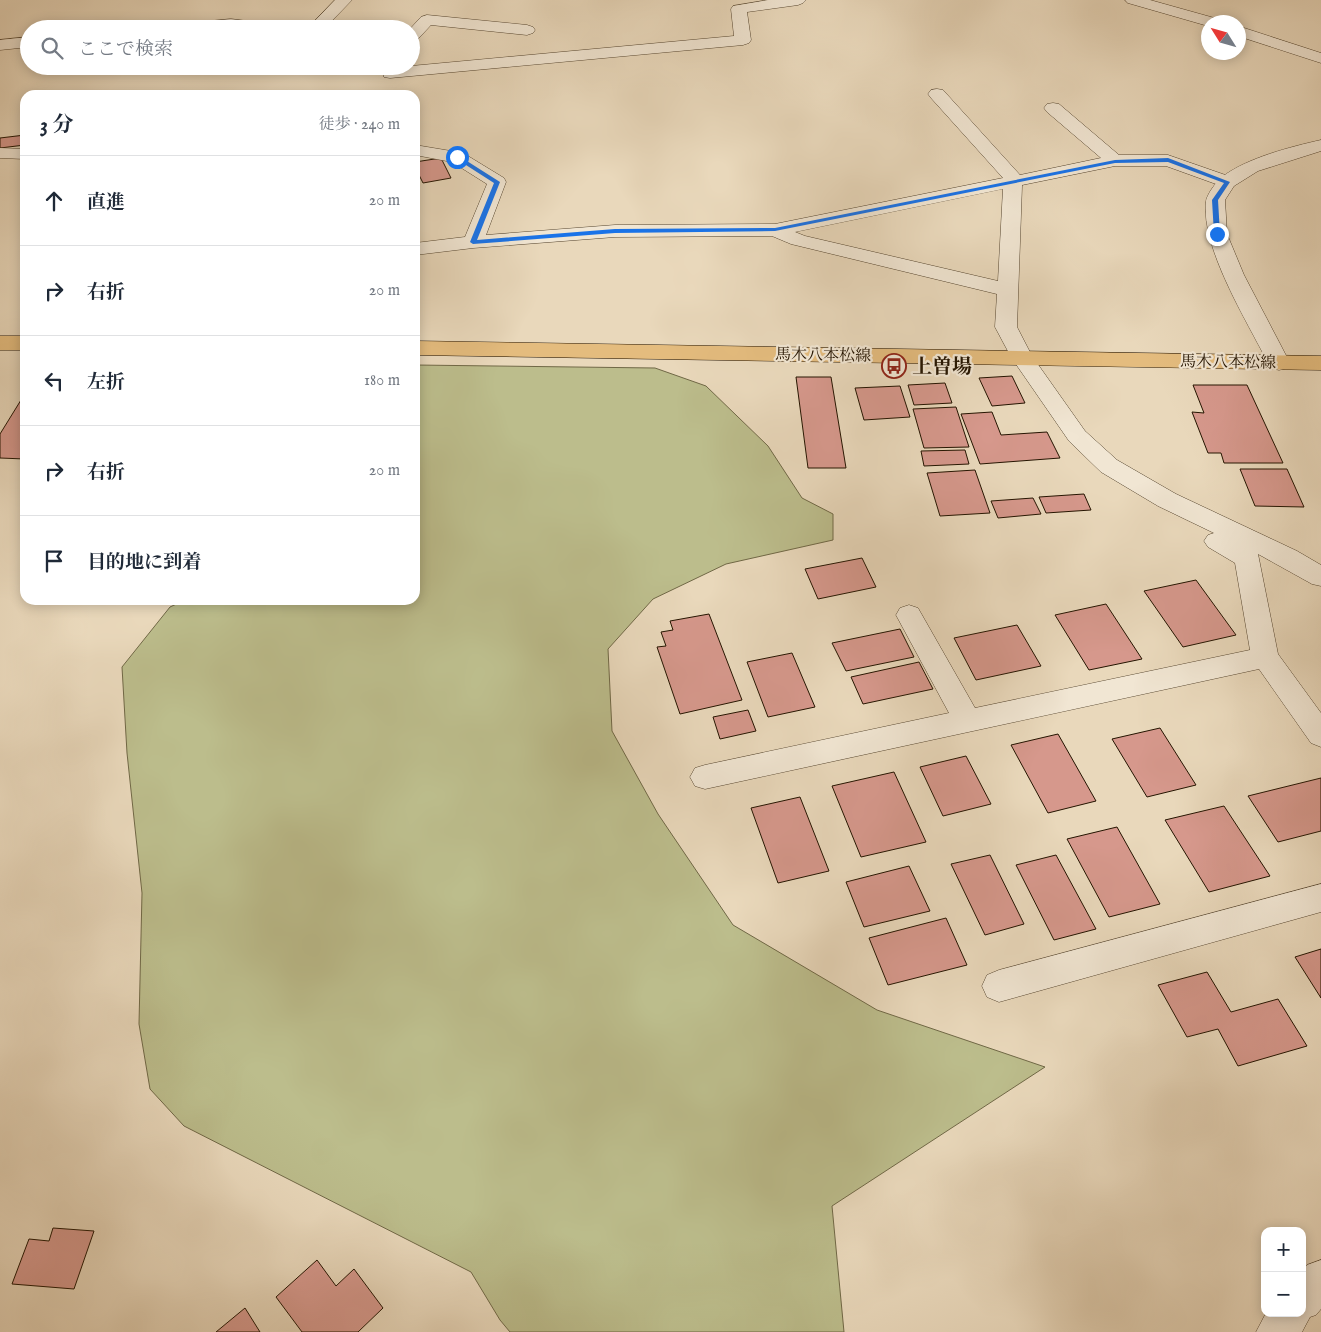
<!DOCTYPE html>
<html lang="ja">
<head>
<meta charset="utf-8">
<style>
  :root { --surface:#fff; --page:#f2f2f3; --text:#1f2937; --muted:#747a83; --line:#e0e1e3 }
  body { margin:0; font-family:"IM FELL English","Noto Serif JP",serif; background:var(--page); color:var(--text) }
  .controls { position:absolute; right:15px; bottom:15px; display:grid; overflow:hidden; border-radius:10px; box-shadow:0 2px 12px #0003 }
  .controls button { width:45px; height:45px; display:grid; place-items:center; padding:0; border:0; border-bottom:1px solid var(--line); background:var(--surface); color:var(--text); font:25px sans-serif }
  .compass { position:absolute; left:1201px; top:15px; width:45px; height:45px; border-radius:50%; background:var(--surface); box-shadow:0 2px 12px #0003; rotate:307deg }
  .stop { position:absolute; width:15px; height:15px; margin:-11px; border:4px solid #1a73e8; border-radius:50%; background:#fff }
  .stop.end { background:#1a73e8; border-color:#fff; box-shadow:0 1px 5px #0008 }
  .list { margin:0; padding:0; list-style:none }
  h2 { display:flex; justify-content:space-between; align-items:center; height:65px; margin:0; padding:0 20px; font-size:21px }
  h2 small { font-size:16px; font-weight:400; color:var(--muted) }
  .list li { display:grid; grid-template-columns:32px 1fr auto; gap:15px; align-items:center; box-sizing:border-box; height:90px; padding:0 20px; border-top:1px solid var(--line) }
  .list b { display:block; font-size:19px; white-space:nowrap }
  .list em { font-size:16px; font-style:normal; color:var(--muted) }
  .icon { flex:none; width:28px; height:28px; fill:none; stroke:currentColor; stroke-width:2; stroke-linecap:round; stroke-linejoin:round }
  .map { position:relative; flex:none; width:1321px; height:1332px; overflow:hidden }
  .search { position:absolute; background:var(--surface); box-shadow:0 2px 12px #0003; left:20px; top:20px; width:400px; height:55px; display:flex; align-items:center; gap:12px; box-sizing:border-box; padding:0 18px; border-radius:28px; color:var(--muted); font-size:19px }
  .panel { position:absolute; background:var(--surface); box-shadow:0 2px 12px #0003; left:20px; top:90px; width:400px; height:515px; border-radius:15px }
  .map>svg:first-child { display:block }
  .green { fill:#bcbd8c; stroke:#706846 }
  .building { fill:#d6988c; stroke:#241400 }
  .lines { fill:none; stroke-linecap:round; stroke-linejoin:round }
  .minor-casing { stroke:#55452f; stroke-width:1 }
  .tertiary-casing { stroke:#55452f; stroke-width:1 }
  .primary-casing { stroke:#241400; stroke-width:1 }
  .minor { fill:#f1e6d3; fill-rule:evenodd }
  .tertiary { fill:#f1e6d3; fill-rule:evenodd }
  .primary { fill:#e4bc7e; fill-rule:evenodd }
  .route { fill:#1a73e8 }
  .labels { text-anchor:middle; stroke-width:4.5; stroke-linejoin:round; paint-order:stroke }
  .far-street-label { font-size:16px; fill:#241400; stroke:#f1e6d3 }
  .poi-label { font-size:20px; font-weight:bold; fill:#241400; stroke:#f1e6d3; text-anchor:start }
</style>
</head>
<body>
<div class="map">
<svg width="1321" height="1332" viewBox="0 0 1321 1332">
  <rect width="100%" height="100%" fill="#e9d8bb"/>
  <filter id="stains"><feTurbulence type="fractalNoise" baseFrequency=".004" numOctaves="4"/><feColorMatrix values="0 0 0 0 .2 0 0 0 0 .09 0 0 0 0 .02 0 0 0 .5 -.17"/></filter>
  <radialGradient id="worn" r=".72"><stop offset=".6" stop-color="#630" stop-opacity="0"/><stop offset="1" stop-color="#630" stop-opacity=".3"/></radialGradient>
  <path class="green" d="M415,365L655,368L706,386L768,446L802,498L833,514V540L726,564L653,599L608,649L612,731L658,814L733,925L877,1010L1045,1067L832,1206L844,1332H510L500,1320L471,1272L184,1126L150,1089L139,1024L142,893L127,753L122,667L170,607L185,600H415Z"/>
  <path class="building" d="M25,135V145L0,148V138Z
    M441,158L451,178L423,183L415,167V162Z
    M1012,376L1025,403L992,406L979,378Z
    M796,377H831L846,468H808Z
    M945,383L952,403L914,405L908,385Z
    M1193,385H1247L1283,463H1224L1221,453H1208L1192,412L1204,413Z
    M900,386L910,417L864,420L855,388Z
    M21,400H25V459L0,458V434Z
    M956,407L969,447L924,448L913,409Z
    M992,412L1001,435L1047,432L1060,458L980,464L961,414Z
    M965,450L969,464L924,466L921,451Z
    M1240,469H1287L1304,507L1255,506Z
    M975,470L990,513L940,516L927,473Z
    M1084,494L1091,510L1046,513L1039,497Z
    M1033,498L1041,514L998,518L991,501Z
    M862,558L876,587L818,599L805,569Z
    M1196,580L1236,635L1183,647L1144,591Z
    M1106,604L1142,659L1089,670L1055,615Z
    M709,614L742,700L680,714L657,647L666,646L661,632L673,630L670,621Z
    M1017,625L1041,666L976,680L954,638Z
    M900,629L914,657L846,671L832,643Z
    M792,653L815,707L768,717L747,662Z
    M919,662L933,689L863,704L851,677Z
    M748,710L756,731L720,739L713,717Z
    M1160,728L1196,785L1147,797L1112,739Z
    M1058,734L1096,801L1048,813L1011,745Z
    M966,756L991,804L943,816L920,767Z
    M894,772L926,842L861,857L832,786Z
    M1321,778V831L1278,842L1248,796Z
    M800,797L829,871L778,883L751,808Z
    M1224,806L1270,876L1209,892L1165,820Z
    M1117,827L1160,904L1109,917L1067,839Z
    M990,855L1024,924L985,935L951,864Z
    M1056,855L1096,929L1054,940L1016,865Z
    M909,866L930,911L864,927L846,882Z
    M946,918L967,965L888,985L869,938Z
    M1321,949V998L1295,957Z
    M1207,972L1231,1012L1278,999L1307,1046L1238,1066L1218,1029L1187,1037L1158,985Z
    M53,1228L94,1231L74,1289L12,1284L29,1239L49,1241Z
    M317,1260L336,1286L354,1269L383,1308L358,1332H302L276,1297Z
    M245,1308L260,1332H216Z"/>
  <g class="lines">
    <defs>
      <path id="minor" d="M335,0H352L324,29H307Z
        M768,0H806L803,3L798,5L747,12L751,40L749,43L743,45L390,78L384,77L381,66H411L734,36L731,9L733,6Z
        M427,15L527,25L533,27L535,30L533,33L527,35L431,25L417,40L411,42L410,29L421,17Z
        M231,19L271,24L277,26L279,29H172L174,26L180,24Z
        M29,37V47L0,50V40Z
        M937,89L943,90L1020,175L1101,158L1047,112L1044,108L1047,104L1053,103L1059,104L1119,155H1168L1234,178L1236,182L1234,186L1227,188L1166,166H1115L1022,185L1017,327L1032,356L1085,431L1117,460L1176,494L1297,551L1321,565V586L1312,584L1258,554L1278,654L1321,713V747L1311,743L1259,669L705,789L695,786L690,777L695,768L705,765L949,713L896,615L900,608L909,605L918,608L975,708L1250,650L1235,563L1208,547L1204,541L1208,535L1214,533L1158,506L1101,472L1069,441L1011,357L995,327L997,294L791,244L772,236L615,237L473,248L415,255V243L465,237L487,184L452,162L415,155V145L463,153L504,178L506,182L486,235L615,225L775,224L1003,178L931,98L928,94L931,90ZM1003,189L998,281L805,236L795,232Z
        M0,148L25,149V159L0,158Z
        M1321,884V912L999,1002L987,997L982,986L987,975L999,970Z
        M1321,1260V1309L1316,1315L1310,1317L1302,1332H1256L1266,1313H1302V1271L1307,1265Z"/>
      <path id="tertiary" d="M1125,0H1150L1218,19L1220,22H1208V26L1128,3Z
        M1238,26L1321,53V63L1238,36Z
        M1321,140V151L1258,171L1234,186L1225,200L1227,234L1244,275L1290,363L1287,368L1279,370L1271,368L1268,363C1247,321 1201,248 1206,202C1206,195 1217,181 1222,177C1247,158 1290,147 1321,140Z"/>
      <path id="primary" d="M0,336H25V350H0Z
        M415,341L1321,356V370L415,355Z"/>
    </defs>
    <use href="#minor" class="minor-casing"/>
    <use href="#tertiary" class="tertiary-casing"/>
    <use href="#primary" class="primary-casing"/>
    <use href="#minor" class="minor"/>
    <use href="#tertiary" class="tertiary"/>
    <use href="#primary" class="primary"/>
  </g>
  <path class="route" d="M455,156H459L500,182L477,240L615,229L775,228L1115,160L1168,158L1230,182L1218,200L1220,234L1217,236L1214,234L1212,200L1224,183L1168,162L1115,163L775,231L615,233L473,244L470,242L494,183L455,158Z"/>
  <defs>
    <symbol id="bus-ring" viewBox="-11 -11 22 22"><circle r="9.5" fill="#f1e6d3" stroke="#8f2418" stroke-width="1.5"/><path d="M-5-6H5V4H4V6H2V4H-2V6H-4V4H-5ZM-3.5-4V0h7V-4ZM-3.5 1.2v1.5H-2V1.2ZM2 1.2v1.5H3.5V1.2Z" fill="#8f2418"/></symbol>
  </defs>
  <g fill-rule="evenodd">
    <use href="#bus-ring" x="880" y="352" width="28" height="28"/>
  </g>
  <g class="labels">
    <g class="far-street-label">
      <text transform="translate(823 354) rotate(1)" y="6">馬木八本松線</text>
      <text transform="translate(1228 361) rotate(1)" y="6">馬木八本松線</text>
    </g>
    <g class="poi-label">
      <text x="912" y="373">上曽場</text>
    </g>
  </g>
  <rect width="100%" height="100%" filter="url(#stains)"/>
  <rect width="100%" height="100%" fill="url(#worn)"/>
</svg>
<div class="controls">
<button>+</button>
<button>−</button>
</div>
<svg class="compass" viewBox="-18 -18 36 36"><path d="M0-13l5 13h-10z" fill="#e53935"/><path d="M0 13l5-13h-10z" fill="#747a83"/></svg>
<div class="stop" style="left:457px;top:157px"></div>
<div class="stop end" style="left:1217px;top:234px"></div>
<div class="search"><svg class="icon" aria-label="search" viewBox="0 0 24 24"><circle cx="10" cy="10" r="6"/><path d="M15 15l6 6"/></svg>ここで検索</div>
<section class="panel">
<h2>3 分<small>徒歩 · 240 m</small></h2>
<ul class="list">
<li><svg class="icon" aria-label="ahead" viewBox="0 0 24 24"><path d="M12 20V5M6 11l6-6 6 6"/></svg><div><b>直進</b></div><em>20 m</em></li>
<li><svg class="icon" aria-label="right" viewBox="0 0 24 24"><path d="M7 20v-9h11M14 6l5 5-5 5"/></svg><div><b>右折</b></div><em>20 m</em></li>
<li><svg class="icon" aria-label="left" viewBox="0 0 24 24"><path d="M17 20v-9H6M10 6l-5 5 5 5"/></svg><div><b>左折</b></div><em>180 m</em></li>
<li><svg class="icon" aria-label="right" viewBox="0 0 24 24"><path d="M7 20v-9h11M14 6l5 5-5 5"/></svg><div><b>右折</b></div><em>20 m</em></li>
<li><svg class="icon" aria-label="arrive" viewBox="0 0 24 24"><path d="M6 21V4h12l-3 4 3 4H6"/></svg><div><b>目的地に到着</b></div></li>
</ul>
</section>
</div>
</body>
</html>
